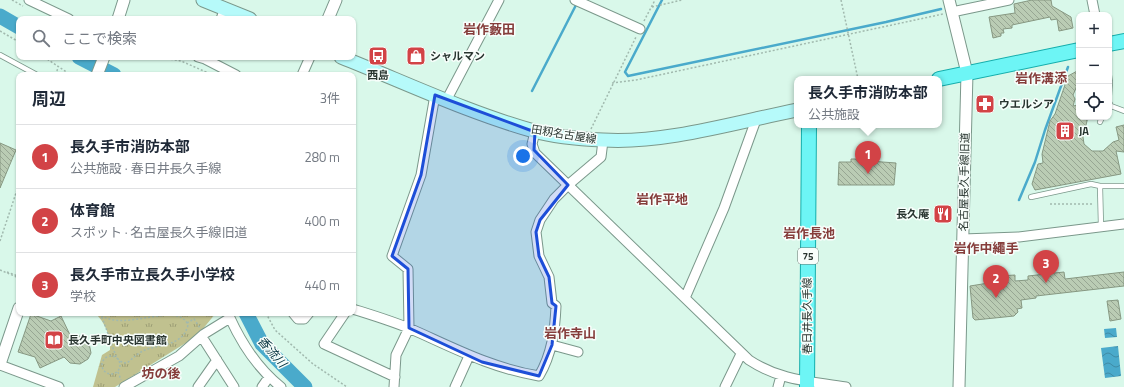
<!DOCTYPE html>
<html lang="ja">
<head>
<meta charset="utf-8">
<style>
  :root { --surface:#fff; --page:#f2f2f3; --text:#1f2937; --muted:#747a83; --line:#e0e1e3; --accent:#d24346 }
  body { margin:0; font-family:"Titillium Web","Noto Sans JP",sans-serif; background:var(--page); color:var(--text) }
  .controls { position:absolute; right:12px; top:12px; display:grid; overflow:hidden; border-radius:8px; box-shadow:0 1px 3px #0004 }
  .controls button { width:36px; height:36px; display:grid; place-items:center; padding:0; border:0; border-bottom:1px solid var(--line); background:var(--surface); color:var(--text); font:20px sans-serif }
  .you { position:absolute; left:523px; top:156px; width:14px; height:14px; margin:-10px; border:3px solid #fff; border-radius:50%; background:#1a73e8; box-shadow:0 0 0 6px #1a73e833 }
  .badge { display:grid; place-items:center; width:26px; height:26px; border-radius:50%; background:var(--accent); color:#fff; font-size:13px; font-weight:700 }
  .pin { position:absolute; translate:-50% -33px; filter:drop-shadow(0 1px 2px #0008) }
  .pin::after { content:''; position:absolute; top:21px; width:14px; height:12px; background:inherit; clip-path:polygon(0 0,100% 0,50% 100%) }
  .popup { position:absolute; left:794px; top:76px; width:148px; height:52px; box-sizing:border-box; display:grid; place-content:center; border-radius:8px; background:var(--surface); filter:drop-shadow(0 1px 3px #0005); font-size:13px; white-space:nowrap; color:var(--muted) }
  .popup b { font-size:15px; color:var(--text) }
  .popup::after { content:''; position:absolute; left:50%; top:100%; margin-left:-8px; border:8px solid transparent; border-top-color:var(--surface) }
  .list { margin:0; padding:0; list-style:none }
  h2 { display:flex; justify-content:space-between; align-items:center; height:52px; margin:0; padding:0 16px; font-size:17px }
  h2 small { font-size:13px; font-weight:400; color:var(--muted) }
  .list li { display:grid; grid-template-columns:26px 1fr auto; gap:12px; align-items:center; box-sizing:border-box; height:64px; padding:0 16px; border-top:1px solid var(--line) }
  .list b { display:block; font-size:15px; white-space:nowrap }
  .list p { margin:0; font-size:13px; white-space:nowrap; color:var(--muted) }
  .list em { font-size:13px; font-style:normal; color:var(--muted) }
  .icon { flex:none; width:22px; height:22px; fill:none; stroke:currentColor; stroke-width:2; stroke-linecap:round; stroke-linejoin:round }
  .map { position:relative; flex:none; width:1124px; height:387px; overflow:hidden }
  .search { position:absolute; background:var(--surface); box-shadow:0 1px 3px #0004; left:16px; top:16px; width:340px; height:44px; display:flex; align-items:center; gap:10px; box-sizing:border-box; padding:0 14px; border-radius:8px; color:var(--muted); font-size:15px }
  .panel { position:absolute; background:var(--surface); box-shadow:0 1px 3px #0004; left:16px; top:72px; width:340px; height:244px; border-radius:8px }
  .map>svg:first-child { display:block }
  .park { fill:url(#park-tufts) }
  .water { fill:url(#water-waves) }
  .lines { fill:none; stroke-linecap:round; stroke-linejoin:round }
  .stream { stroke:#4aaacb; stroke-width:2.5 }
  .river { stroke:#4aaacb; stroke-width:15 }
  .building { fill:url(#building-back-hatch); stroke:#879882 }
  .service-casing { stroke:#7b988b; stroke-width:6 }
  .minor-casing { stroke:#7b988b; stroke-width:11 }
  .tertiary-casing { stroke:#7b988b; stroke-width:13 }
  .secondary-casing { stroke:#7b988b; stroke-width:15 }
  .primary-casing { stroke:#16aeac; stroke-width:16 }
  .path { stroke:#a1b9ae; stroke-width:1.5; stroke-dasharray:2 2; stroke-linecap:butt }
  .service { stroke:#fff; stroke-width:4.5 }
  .minor { stroke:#fff; stroke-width:9 }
  .tertiary { stroke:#fff; stroke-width:11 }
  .secondary { stroke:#b6fafa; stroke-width:13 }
  .primary { stroke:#6df5f5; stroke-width:14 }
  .marked { fill:#1d4ed8; fill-opacity:0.2; stroke:#1d4ed8; stroke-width:3; stroke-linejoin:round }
  .labels { text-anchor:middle; stroke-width:3; stroke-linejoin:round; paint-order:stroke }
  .shield { fill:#f8fefb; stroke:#67716d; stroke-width:1 }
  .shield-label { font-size:10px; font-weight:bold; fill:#293530 }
  .poi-label { font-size:11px; font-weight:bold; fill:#293530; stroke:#f8fefb; text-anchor:start }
  .street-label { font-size:11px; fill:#293530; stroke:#f8fefb }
  .water-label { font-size:12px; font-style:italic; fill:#02303e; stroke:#f8fefb }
  .quarter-label { font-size:13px; font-weight:bold; fill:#853d3b; stroke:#f8fefb }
</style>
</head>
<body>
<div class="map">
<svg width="1124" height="387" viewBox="0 0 1124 387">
  <defs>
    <pattern id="park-tufts" width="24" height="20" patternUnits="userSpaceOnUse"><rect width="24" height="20" fill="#c0c18f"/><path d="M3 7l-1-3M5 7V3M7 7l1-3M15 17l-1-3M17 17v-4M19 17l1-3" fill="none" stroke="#9c9e75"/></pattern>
    <pattern id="water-waves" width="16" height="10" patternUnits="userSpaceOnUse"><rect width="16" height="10" fill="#4aaacb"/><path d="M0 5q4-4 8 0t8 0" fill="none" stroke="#3e8ba5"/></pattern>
    <pattern id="building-back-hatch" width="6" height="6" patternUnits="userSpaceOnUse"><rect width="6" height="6" fill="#baccb4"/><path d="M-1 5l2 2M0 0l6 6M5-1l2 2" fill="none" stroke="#97a693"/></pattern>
  </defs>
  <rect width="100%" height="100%" fill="#d9f8ea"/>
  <path class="park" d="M95,313H216L197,336L115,387H93L102,355L110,350C111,337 105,322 95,313Z"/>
  <path class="water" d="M1116,328L1117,337L1105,338L1104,329Z
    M1118,346L1121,376L1105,378L1101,348Z"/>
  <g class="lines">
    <path class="stream" d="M662,0L625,72L628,76L886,22L941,9
      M532,91L576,5
      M1019,200L1035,162L1045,130L1068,67"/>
    <path class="river" d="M0,16L19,27
      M79,57L114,75
      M246,313L262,344L305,387"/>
  </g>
  <path class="building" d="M1032,0H1051L1052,6L1071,17L1073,28L1059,31L1057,19L1051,20L1050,17L1012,25V28L1003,29L1004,33H1001V36L993,38L989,17L1015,13L1014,4Z
    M1079,70V81L1073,95L1075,99L1073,106L1079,105V117H1088L1083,137L1084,144L1092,151H1103L1113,142L1119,140L1116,127L1124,125V152L1116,151L1121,174L1035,190L1032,184L1038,164L1043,163L1042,154L1050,121L1055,114L1068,76Z
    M0,143L16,150L0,188Z
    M851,159H869V161L896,163L894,185H838L839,162H851Z
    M1064,272L1065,279L1124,272V286L1036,296V298L1021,300L1022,308L1017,309L1018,312L1014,316L975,320L973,318L970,286L1001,281L1000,276L1015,275V281L1028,280V276Z
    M1118,300L1121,319L1110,321L1107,301Z
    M31,314L51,321L61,316L71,337L77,335L84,338L89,343L91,353L88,359L80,364L70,363L64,357L40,368L35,357L18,352Z"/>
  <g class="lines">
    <defs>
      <path id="service" d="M0,55L37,75
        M1109,75L1110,82L1109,96
        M1109,102L1111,106L1124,111
        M1100,122L1102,117
        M1100,186L1101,227
        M1031,197L1091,184L1100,186H1124"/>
      <path id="minor" d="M29,0L69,19
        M575,0L640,29
        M1092,0L1095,15
        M952,12L1009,0
        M221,19L225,8
        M198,57L205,59L236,75
        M302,75L310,57
        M447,99L499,0
        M535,132L532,144L535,153L749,360C781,381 810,381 846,387
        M963,239L1019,237L1124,224
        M685,298L724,208L757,117
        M353,309C372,315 392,321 411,329C454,348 491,368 539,376C552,354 555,330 556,306L552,303L549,277L539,256L536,232L540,220L554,199L568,185L601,157L603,141
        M293,313L298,319H304L309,313
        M345,313L324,344L395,377
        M202,337L234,387
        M552,345L578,352
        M0,365L59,387
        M124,387L179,356L204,334L230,318C242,344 258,369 281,387
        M198,387L217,360
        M262,387L269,377
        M394,387L396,355L409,328L408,269L392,256L421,175L435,95
        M455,387L469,356
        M725,387L741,354
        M778,387L781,376"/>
      <path id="tertiary" d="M949,0L967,73L959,387
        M118,19L124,0
        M328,19L336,0
        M97,75L104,57
        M0,364L19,308"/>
      <path id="secondary" d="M203,0L250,19
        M341,57C404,82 469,113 534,131C555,137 580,139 603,140C664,144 737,122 797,110"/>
      <path id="primary" d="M1109,44L1124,41
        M939,79L1079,50
        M807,387L809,125"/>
    </defs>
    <use href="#service" class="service-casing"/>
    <use href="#minor" class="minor-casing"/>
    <use href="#tertiary" class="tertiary-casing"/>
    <use href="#secondary" class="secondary-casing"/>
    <use href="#primary" class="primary-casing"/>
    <path class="path" d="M12,0L23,6
      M841,0L858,79
      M652,7L682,0
      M644,21L655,0
      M0,31L19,42
      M44,57L71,75
      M159,57L181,61L206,72L208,75
      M56,75L58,67
      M612,83L636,80L943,14
      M591,129L636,37
      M1050,204H1094
      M0,241L19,184
      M0,270L19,278
      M7,272L18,276
      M98,313C122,335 177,299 188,325C183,346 161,344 145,350C138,353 133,358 127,363C124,363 121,362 118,359C114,355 106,325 101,316
      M266,313L275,330L313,364L347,387
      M187,323L194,319L200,328
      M102 365a9 9 0 1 1 18 0a9 9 0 1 1-18 0Z
      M118,372L121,380"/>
    <use href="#service" class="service"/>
    <use href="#minor" class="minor"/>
    <use href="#tertiary" class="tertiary"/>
    <use href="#secondary" class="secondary"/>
    <use href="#primary" class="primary"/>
  </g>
  <path class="marked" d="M435,95L535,132L534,150L568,185L540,220L536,232L539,256L549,277L552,303L556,306L552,345L539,376L482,362L409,328L408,269L392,256L421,175Z"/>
  <defs>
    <symbol id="bus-square" viewBox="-11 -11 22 22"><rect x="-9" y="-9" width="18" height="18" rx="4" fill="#d24346" stroke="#f8fefb"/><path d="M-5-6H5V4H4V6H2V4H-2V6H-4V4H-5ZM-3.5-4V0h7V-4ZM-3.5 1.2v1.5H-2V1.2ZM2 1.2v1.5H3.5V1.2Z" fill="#fff"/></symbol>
    <symbol id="shop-square" viewBox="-11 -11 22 22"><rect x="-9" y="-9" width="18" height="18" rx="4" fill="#d24346" stroke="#f8fefb"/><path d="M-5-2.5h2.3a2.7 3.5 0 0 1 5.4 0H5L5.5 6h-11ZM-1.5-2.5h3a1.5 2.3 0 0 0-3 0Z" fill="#fff"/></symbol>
    <symbol id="pharmacy-square" viewBox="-11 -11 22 22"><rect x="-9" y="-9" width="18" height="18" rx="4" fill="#d24346" stroke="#f8fefb"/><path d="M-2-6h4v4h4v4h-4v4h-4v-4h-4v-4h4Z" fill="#fff"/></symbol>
    <symbol id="building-square" viewBox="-11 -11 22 22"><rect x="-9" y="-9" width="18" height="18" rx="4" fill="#d24346" stroke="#f8fefb"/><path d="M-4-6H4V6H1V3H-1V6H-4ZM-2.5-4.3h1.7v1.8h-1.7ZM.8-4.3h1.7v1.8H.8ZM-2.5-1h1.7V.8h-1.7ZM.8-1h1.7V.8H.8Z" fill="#fff"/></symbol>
    <symbol id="restaurant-square" viewBox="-11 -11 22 22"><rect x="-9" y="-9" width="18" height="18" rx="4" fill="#d24346" stroke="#f8fefb"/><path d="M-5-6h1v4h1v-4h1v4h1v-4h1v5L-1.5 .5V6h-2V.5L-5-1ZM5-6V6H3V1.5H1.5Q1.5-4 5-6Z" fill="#fff"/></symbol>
    <symbol id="library-square" viewBox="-11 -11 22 22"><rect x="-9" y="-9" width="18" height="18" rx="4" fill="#d24346" stroke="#f8fefb"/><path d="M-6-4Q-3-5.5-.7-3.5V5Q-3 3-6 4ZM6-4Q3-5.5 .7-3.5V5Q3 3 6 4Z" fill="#fff"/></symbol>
  </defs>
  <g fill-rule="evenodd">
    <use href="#bus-square" x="367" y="45" width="22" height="22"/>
    <use href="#shop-square" x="405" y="45" width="22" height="22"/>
    <use href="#pharmacy-square" x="974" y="93" width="22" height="22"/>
    <use href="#building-square" x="1054" y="120" width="22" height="22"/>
    <use href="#restaurant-square" x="932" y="203" width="22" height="22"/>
    <use href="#library-square" x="43" y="329" width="22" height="22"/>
  </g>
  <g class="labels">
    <rect class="shield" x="798" y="248" width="20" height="16" rx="3"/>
    <g class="shield-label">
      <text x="808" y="260">75</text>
    </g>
    <g class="poi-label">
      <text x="430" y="60">シャルマン</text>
      <text x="378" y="79" text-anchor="middle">西島</text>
      <text x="999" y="108">ウエルシア</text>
      <text x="1079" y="135">JA</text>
      <text x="929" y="218" text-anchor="end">長久庵</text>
      <text x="68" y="344">長久手町中央図書館</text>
    </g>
    <g class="street-label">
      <text transform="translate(564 134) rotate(9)" y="4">田籾名古屋線</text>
      <text transform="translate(964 182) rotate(-89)" y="4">名古屋長久手線旧道</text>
      <text transform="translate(807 316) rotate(-90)" y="4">春日井長久手線</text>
    </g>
    <g class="water-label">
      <text transform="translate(272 352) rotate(49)" y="4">香流川</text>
    </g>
    <g class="quarter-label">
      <text x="489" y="34">岩作藪田</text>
      <text x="1041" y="83">岩作溝添</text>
      <text x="662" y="204">岩作平地</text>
      <text x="809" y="238">岩作長池</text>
      <text x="986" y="253">岩作中繩手</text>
      <text x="570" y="338">岩作寺山</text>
      <text x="161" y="378">坊の後</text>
    </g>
  </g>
</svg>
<div class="controls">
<button>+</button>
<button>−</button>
<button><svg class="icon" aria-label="locate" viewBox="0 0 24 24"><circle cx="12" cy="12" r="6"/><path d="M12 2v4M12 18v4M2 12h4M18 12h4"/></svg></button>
</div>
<div class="you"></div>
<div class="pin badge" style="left:868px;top:174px">1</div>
<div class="popup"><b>長久手市消防本部</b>公共施設</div>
<div class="pin badge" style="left:996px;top:298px">2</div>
<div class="pin badge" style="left:1046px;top:283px">3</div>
<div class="search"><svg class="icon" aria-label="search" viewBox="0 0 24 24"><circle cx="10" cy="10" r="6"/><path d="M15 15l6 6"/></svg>ここで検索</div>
<section class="panel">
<h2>周辺<small>3件</small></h2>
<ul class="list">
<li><span class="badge">1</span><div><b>長久手市消防本部</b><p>公共施設 · 春日井長久手線</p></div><em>280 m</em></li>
<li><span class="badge">2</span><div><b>体育館</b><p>スポット · 名古屋長久手線旧道</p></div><em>400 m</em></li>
<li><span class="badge">3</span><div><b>長久手市立長久手小学校</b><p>学校</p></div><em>440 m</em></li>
</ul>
</section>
</div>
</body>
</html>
